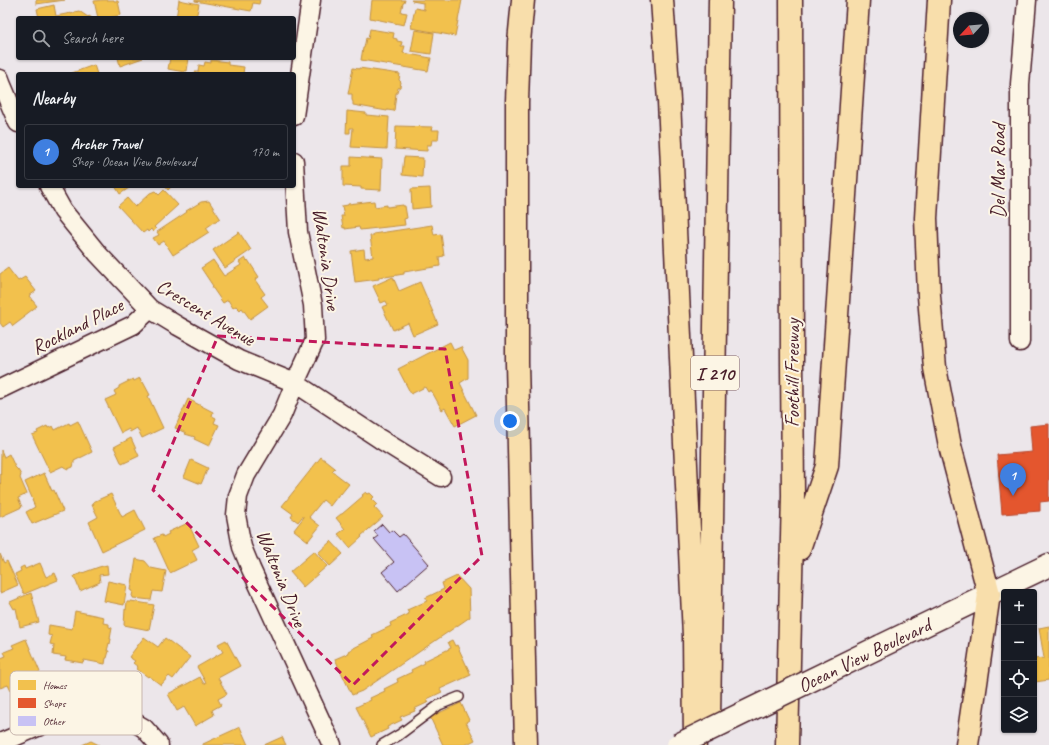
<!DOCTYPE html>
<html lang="en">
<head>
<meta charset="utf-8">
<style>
  :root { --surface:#171b24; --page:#242831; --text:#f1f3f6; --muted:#9ea1a6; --line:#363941; --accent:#b45309 }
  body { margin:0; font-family:Caveat,sans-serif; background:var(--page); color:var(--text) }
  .controls { position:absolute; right:12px; bottom:12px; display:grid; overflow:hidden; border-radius:4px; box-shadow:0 1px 3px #0004 }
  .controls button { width:36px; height:36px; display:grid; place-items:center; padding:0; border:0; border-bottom:1px solid var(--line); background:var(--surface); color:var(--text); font:20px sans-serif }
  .compass { position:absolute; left:953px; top:12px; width:36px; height:36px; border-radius:50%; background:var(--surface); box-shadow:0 1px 3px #0004; rotate:244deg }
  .you { position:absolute; left:510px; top:421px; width:14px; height:14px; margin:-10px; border:3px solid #fff; border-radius:50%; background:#1a73e8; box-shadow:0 0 0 6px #1a73e833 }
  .badge { display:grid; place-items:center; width:26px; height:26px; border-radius:50%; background:var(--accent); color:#fff; font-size:13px; font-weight:700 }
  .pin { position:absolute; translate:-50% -33px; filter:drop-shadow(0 1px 2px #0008) }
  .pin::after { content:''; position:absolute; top:21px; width:14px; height:12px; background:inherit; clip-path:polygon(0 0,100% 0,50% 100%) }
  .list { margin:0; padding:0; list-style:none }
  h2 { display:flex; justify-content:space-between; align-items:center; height:52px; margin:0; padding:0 16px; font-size:17px }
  h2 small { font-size:13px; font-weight:400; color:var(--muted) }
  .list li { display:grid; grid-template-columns:26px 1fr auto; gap:12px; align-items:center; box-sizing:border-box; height:56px; margin:0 8px 8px; padding:0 8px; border:1px solid var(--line); border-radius:4px }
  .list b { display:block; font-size:15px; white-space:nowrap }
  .list p { margin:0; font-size:13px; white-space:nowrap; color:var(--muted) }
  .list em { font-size:13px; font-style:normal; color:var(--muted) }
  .icon { flex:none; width:22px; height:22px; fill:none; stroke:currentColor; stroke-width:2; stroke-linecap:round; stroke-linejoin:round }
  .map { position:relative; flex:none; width:1049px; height:745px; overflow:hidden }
  .search { position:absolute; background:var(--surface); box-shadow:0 1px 3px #0004; left:16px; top:16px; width:280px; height:44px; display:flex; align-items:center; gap:10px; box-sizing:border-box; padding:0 14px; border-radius:4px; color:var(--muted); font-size:15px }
  .panel { position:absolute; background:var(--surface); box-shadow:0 1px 3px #0004; left:16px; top:72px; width:280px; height:116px; border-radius:4px }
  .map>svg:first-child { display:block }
  .homes { fill:#f2c14e; stroke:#c09044 }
  .shops { fill:#e4572e; stroke:#b6462d }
  .building { fill:#c8c2f4; stroke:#4a1f2b }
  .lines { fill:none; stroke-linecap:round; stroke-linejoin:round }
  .service-casing { stroke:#4a1f2b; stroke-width:12 }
  .minor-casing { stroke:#4a1f2b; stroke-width:21 }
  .secondary-casing { stroke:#4a1f2b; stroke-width:25 }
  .motorway-casing { stroke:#4a1f2b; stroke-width:25 }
  .service { stroke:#fcf5e5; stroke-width:9 }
  .minor { stroke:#fcf5e5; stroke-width:18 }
  .secondary { stroke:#fcf5e5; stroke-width:22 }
  .motorway { stroke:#f8deab; stroke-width:22 }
  .secondary-bridge-casing { stroke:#4a1f2b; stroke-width:25; stroke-linecap:butt }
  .secondary-bridge { stroke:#fcf5e5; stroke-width:22 }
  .marked { fill:none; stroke:#c2185b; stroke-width:3; stroke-dasharray:8 5; stroke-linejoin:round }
  .labels { text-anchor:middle; stroke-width:4; stroke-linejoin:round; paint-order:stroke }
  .shield { fill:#fcf5e5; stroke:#7f5f63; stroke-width:1 }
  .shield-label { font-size:19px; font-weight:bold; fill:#4a1f2b }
  .street-label { font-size:20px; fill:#4a1f2b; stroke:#fcf5e5 }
  .key { fill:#fcf5e5; stroke:#c7b5ad; stroke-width:1 }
  .key-label { font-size:11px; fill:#4a1f2b }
</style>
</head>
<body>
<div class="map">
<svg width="1049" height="745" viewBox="0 0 1049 745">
  <rect width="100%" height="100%" fill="#ece6ea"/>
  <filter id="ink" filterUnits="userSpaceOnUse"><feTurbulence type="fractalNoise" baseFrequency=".025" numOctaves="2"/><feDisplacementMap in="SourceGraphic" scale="8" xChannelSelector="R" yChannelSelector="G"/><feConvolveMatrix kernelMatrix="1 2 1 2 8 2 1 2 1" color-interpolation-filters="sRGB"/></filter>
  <g filter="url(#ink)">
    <path class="homes" d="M36,0H65L36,4Z
      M102,0H114V1H118L121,15L108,18H98L94,1Z
      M179,0L199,4L196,18H176Z
      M195,0H260L259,4L253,3L251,11L195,1Z
      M372,0H405L404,3H403L401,12L407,13L404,25L370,18Z
      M411,0H462L455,36L411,28L415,8L425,10V9L423,8V3L412,1Z
      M54,5L56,16L71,13V14L74,13V12L79,11L88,17L89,16L92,18H39L37,9Z
      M370,29L394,33L393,38L397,39V41L402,42L401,46H405L403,53L431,58L428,71L361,60L363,48H364L366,38L368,39Z
      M415,30L434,33L431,54L411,51Z
      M118,58H143L120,66Z
      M170,58H189L187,71H185L184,72L168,69Z
      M211,60L228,62V65L244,67L243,74H194L195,72H198L199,65L204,66L205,62L211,63Z
      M94,65L97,74H73L72,73Z
      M353,68L359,69V68L400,74L399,80L401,82L400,87L398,88L397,93H396L394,111L387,110V111L353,105V102L352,100V94H348Z
      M347,111L366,113V115L389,117L387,149L351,147L353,128H350V133H346Z
      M396,126L433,127L432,130H439L438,140H432L431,145H427V151L395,149Z
      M351,157L382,159L381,190L361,189V187L343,186V166H351Z
      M404,157L423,158L422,177L402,175Z
      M115,186H132L120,194Z
      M165,186H172L168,190Z
      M430,188L431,207L412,209L411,189Z
      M164,190L178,205L154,227L156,229L153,232L151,229L148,232L147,230L143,233L118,206L127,198L135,207L150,193L155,191L159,195Z
      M209,201L220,218L206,228L209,232L173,255L164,241L158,245L153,238L159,235L157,232L187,212L186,211L201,202Z
      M374,201L375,207L387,205V207L403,205V206H405L407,218L404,219L405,225L360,230L359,227L345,229V227L343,228L341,216H344L342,206L348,205V204Z
      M432,225L434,235L441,234L444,256L439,257L440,266L404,272V274L385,277V276L379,277V279L355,282L351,251L364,249L365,258L373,257L370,236H373V234Z
      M239,232L251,250L225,268L213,250Z
      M245,258L247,261L248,260L259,277L255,280L265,294L261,297L268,306L250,319L242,308L240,310L236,306L233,308L228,300L223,303L212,287L213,286L201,268L213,260L224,276L241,265L239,262Z
      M8,268L18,281L25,277L36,291L29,296L37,306L24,316L25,317L13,326L10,322L3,327L0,323V274Z
      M393,277L399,291L420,282L438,324L413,335L408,323L393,330L382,307L388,305L386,301L381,303L373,286Z
      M450,342L454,350L461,347L468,360V378L460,383L476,415L455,426L445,408L442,410L431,390L428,392L425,387L411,394L398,369Z
      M140,378L142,383L143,382L150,395L148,396L163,428L142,438L137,428L130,432L129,429L121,433L105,400L116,395L114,391L119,388V386L133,379L134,381Z
      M188,399L213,412L212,416L216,418L214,423L219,425L209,446L194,439L195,437L185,434L186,433L175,428Z
      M78,421L92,452L74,461V463L73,467L68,469L64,467L63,466L50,472L32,435L38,433L37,431L47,426L48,428L53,426L55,430L69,423L70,425Z
      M131,438L139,456L122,464L114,447Z
      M1,450L4,457L9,454L15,467L18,470L21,475L20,478L27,494L18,498L22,507L0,517Z
      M321,457L335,468L332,471L349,484L341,494L340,493L330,506L323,500L309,517L320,526L308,541L294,530L304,517H302L298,522L291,517L293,514L282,506Z
      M191,460L208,468L201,484L184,477Z
      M44,473L52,491L54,490L63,511L32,524L26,512L35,507L32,500H33L25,482Z
      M366,492L368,494L370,493L374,497L372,499L377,504L374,507L383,517L361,536L362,537L350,548L338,534L345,529L336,518L341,514H342L363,496L362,495Z
      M111,494L122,517L135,510L145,530L102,551L89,522L98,517L92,505L94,504L93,502Z
      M188,523L199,546L192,550L197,560L170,573L154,538L162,535L163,537L169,534L168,532Z
      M331,541L343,554L330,566L318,553Z
      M314,551L327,566L303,587L290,572Z
      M0,554L4,563L7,561L18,585L0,593Z
      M136,559L145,561L151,568L166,571L162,592L153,591L151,600L133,598V597L132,596L133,591L131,590Z
      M40,563L46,577L55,573L58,580L24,594L15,574L21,571L20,568L24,566L25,569Z
      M107,565L108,574L99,575L100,582L80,591L74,576L99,567Z
      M457,576L469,589L470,617L362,691L352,695L335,659L349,653L348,651L373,638L372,635L391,626L390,623L409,614L407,610L427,601L425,598L444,589L442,583Z
      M108,581L127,585L124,605L104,601Z
      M31,593L39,622L20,627L16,608L14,609L10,602Z
      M131,601L154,605L149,630L124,625L125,609L126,610L127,602H131Z
      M75,611L104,617L103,623L109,624V627L112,628L110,639H111L110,644L109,643L107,651H109L107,658H106L105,664L84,660L83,663L65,660L66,657L53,655L54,645L50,644L52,636L48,635L49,625L72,629Z
      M1049,626V680L1035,682L1034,659L1044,658L1039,628Z
      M144,637L158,647L165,638L190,657L173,679L169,676L161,685L149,676L148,677L137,669L138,667L133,663L135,661L129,657Z
      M26,639L40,672L27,678L28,680L20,684L22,686L11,691L8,685L0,688V655L1,658L6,656L4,652L14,648L12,645Z
      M226,640L240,666L218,678L227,694L218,699L221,705L212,710L214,715L195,726L184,707L177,711L168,694L200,677L204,684L206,683L197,667L223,652L218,644Z
      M452,640L455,646L457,645L471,675L440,689L442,692L427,699L429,702L414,709L415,711L400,717L402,720L387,727L388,729L371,737L356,707L371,700L370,698L385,691L384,689L398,682L397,679L412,672L411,670L425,663L424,661L451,648L448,642Z
      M461,703L469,720L466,722L475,740L465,745H443L430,717Z
      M240,727L248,745H203V744Z
      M282,737L286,745H264Z
      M91,741L99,745H82Z"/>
    <path class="shops" d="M1049,424V501L1040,502V511L1002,514L997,455L1032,452L1030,426Z"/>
    <path class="building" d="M382,524L389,532L392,530L399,537L403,534L429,564L398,591L382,572L394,562L374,539L378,536L374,531Z"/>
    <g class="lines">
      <defs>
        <path id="service" d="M382,745L399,735L439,705L459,697"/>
        <path id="minor" d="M0,79L1,83L18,123
          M294,116L311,0
          M294,161L298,232L313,305L315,340L295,383L282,415L246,475L238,496L236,515L242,547L251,569L332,745
          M49,186L63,211L98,254L150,309L178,326L239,360L295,383L380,439L441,477
          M1020,342V84L1027,0
          M0,389L133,325L150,309
          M0,743L63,716L93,711L120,714L144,728L159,745"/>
        <path id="secondary" d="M881,646L1049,565"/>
        <path id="motorway" d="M523,0L519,42L517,102V363L526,745
          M662,0L669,101L694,636L695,745
          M939,0L926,218L929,296L935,368L950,446L989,594L967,745
          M799,549L827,466L858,0
          M709,719L720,0
          M787,745L793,495L792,363L791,0"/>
      </defs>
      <use href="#service" class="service-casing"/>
      <use href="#minor" class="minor-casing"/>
      <use href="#secondary" class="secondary-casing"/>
      <use href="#motorway" class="motorway-casing"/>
      <use href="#service" class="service"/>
      <use href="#minor" class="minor"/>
      <use href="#secondary" class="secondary"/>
      <use href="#motorway" class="motorway"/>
      <defs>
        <path id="secondary-bridge" d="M678,745L881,646"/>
      </defs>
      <use href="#secondary-bridge" class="secondary-bridge-casing"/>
      <use href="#secondary-bridge" class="secondary-bridge"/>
    </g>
  </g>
  <path class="marked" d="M218,336L445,349L482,556L353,685L153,490Z"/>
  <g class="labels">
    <rect class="shield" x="691" y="356" width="48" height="34" rx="3"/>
    <g class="shield-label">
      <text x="715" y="380">I 210</text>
    </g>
    <g class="street-label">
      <text transform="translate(998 171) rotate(-90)" y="7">Del Mar Road</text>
      <text transform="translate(327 259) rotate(82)" y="7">Waltonia Drive</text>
      <text transform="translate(206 312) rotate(31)" y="7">Crescent Avenue</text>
      <text transform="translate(77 326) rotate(-27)" y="7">Rockland Place</text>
      <text transform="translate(792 373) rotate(-90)" y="7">Foothill Freeway</text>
      <text transform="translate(282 578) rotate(68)" y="7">Waltonia Drive</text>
      <text transform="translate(864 655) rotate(-26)" y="7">Ocean View Boulevard</text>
    </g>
  </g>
  <rect x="10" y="671" width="132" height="64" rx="6" class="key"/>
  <rect x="18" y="680" width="18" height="10" fill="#f2c14e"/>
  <rect x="18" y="698" width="18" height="10" fill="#e4572e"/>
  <rect x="18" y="716" width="18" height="10" fill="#c8c2f4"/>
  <g class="key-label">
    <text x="43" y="689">Homes</text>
    <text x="43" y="707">Shops</text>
    <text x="43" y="725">Other</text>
  </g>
</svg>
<div class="controls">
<button>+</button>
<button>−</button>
<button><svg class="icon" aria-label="locate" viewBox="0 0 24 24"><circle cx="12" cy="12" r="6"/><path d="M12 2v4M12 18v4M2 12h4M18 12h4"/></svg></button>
<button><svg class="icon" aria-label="layers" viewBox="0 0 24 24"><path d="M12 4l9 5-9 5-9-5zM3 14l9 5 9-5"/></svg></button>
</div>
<svg class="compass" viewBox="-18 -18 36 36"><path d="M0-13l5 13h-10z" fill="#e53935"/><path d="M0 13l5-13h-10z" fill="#9ea1a6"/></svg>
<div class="you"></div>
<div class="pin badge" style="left:1013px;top:496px;background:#3f7fe0">1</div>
<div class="search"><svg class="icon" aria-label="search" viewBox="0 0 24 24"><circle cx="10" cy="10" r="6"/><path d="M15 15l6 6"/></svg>Search here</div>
<section class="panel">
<h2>Nearby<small></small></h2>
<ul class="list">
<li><span class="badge" style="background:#3f7fe0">1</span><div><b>Archer Travel</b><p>Shop · Ocean View Boulevard</p></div><em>170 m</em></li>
</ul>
</section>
</div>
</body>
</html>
